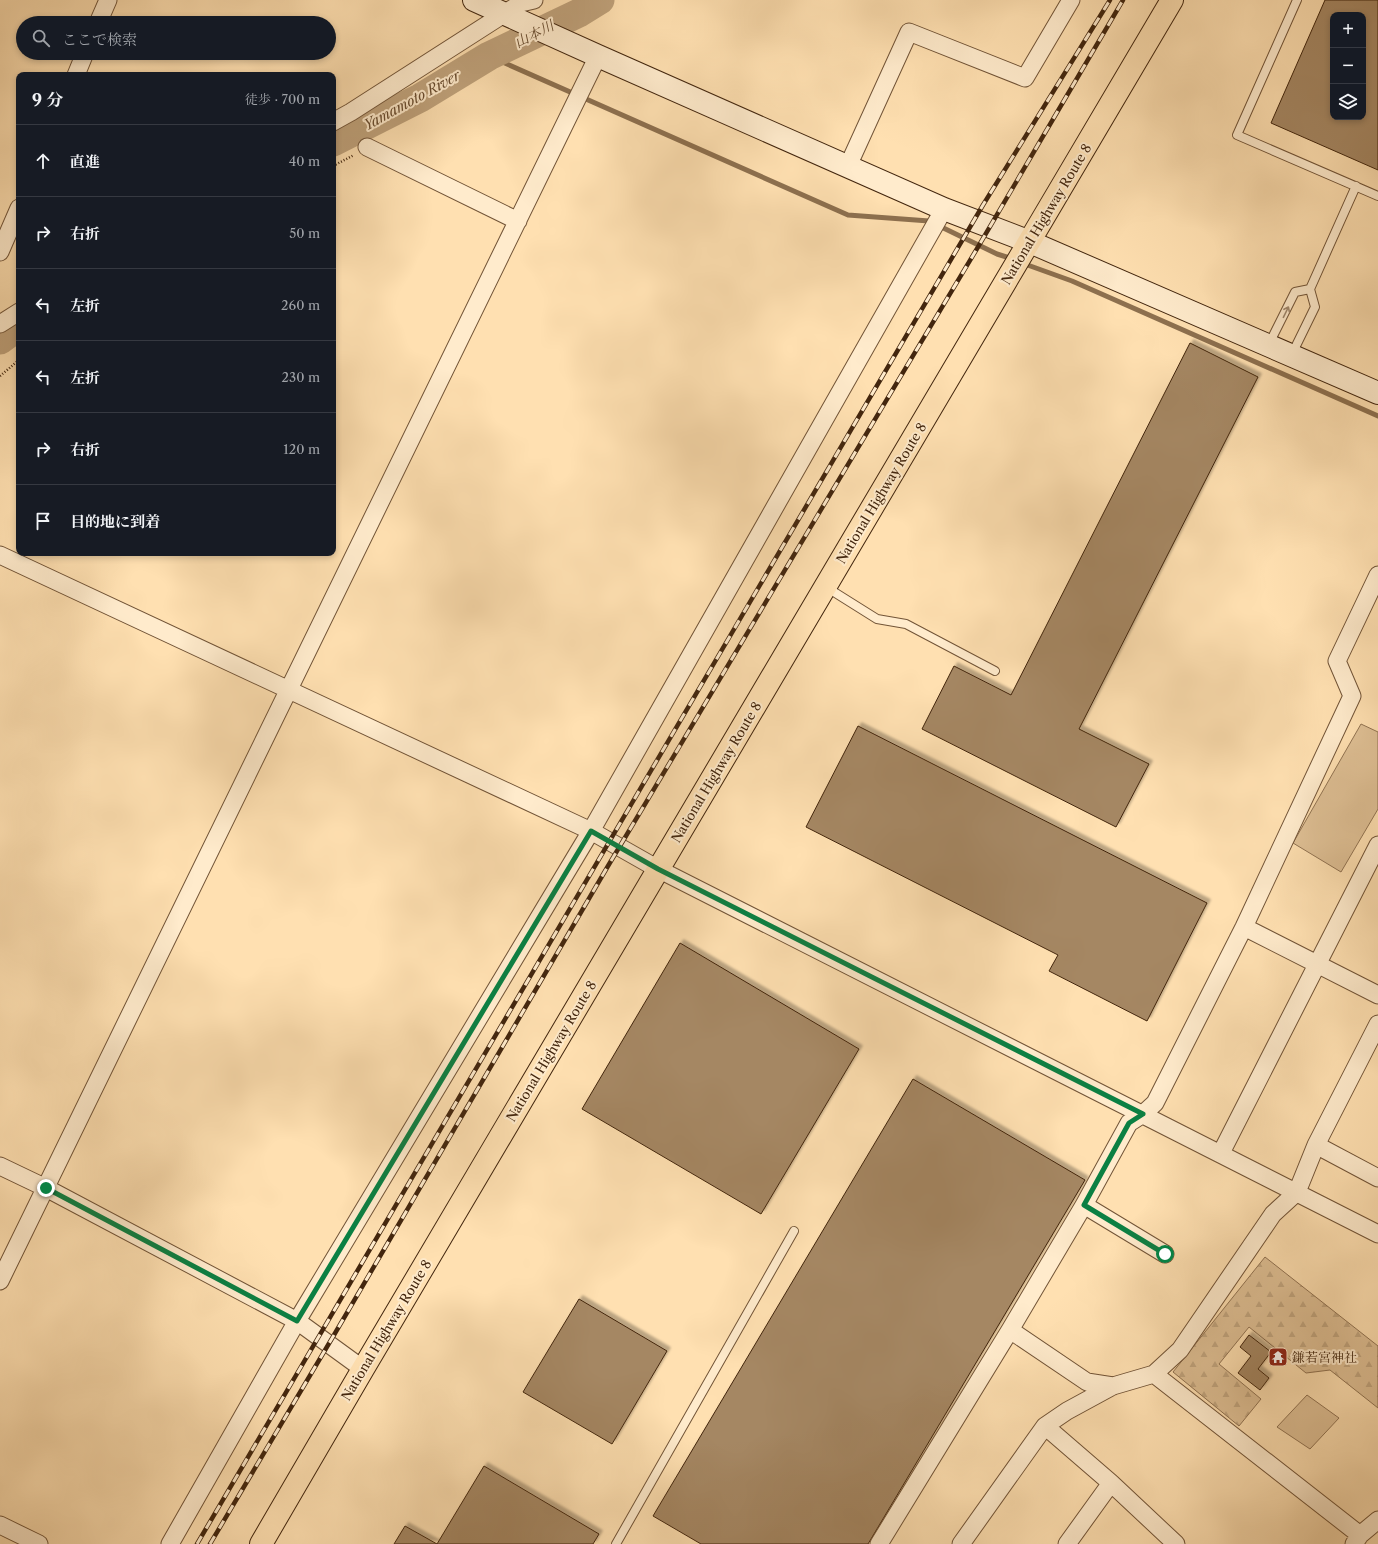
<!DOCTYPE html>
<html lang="ja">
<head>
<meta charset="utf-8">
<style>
  :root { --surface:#171b24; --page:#242831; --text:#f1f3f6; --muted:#9ea1a6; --line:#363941 }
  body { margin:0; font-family:"Libre Caslon Text","Noto Serif JP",serif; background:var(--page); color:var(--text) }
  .controls { position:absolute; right:12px; top:12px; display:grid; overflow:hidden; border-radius:8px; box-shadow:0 2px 6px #0003 }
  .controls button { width:36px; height:36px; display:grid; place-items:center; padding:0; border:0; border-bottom:1px solid var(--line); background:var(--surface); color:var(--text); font:20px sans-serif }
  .stop { position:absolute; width:12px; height:12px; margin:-9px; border:3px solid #0b8043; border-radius:50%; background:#fff }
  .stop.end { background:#0b8043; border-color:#fff; box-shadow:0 1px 4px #0008 }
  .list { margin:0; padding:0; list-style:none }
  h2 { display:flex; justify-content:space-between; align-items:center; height:52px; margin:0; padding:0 16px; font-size:17px }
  h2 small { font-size:13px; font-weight:400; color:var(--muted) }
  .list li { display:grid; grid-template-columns:26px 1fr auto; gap:12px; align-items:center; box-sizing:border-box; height:72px; padding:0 16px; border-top:1px solid var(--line) }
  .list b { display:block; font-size:15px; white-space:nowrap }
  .list em { font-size:13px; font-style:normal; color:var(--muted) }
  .icon { flex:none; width:22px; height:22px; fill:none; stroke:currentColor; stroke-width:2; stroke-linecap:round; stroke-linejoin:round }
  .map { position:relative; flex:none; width:1378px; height:1544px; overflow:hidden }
  .search { position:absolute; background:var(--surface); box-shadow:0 2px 6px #0003; left:16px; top:16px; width:320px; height:44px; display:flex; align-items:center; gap:10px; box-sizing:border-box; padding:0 14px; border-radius:22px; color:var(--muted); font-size:15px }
  .panel { position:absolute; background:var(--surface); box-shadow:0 2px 6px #0003; left:16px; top:72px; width:320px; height:484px; border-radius:8px }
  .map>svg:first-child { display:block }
  .green { fill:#dfc095; stroke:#917352 }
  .forest { fill:url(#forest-firs); stroke:#917352 }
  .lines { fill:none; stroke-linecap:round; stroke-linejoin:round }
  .stream { stroke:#8d704f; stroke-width:5 }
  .river { stroke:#bfa17a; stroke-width:29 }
  .building { fill:#a58763; stroke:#43260e; fill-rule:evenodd; filter:url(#shadow) }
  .lane-casing { stroke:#725437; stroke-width:10 }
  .street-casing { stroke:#725437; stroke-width:19 }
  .secondary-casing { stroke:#43260e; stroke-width:24 }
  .highway-casing { stroke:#43260e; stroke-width:24 }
  .path { stroke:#43260e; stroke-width:2.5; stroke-dasharray:1 2; stroke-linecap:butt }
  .lane { stroke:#ffebcc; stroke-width:8 }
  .street { stroke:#ffebcc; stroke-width:17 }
  .secondary { stroke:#ffebcc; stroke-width:22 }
  .highway { stroke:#ffe0b1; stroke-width:22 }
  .rail-casing { stroke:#43260e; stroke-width:4.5 }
  .rail { stroke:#ffebcc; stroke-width:3; stroke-dasharray:9; stroke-linecap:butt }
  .oneway { stroke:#a1886d }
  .route { stroke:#0b8043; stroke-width:5 }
  .labels { text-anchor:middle; stroke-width:4; stroke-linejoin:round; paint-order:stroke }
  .street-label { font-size:13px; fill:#43260e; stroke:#ffebcc }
  .poi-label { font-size:13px; fill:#43260e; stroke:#ffebcc; text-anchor:start }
  .water-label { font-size:14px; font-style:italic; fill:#684b2e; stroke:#ffebcc }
</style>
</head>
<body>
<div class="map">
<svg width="1378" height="1544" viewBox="0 0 1378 1544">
  <defs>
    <pattern id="forest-firs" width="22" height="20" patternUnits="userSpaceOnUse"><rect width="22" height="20" fill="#dfc095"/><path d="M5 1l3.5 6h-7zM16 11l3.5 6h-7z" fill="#c1a57f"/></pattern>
    <filter id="shadow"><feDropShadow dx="3.5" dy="-3.5" stdDeviation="1" flood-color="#0004"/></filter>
  </defs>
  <rect width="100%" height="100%" fill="#ffe0b1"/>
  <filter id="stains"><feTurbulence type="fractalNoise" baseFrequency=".005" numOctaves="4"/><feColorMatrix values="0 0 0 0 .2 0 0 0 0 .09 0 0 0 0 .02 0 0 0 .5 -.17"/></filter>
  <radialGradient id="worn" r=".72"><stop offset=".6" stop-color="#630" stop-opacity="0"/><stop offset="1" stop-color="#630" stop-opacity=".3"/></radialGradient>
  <path class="green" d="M1361,724L1378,732V809L1341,872L1293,843Z
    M1307,1395L1339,1418L1310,1449L1277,1427Z"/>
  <path class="forest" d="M1265,1257L1378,1346V1408L1330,1370L1306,1373L1249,1327L1219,1364L1261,1399L1239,1426L1173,1372Z"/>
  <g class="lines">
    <path class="stream" d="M489,56L848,215L929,221L997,254L1013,259
      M1022,263L1072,281L1378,416"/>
    <path class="river" d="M333,142L420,98L489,56L579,13L600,0
      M0,340L19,326"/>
  </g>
  <path class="building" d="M1325,0H1378V170L1271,123ZM1333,15H1363V117H1333Z
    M1190,343L1258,377L1079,729L1149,764L1116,827L922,729L954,666L1011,695Z
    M858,726L1207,903L1147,1021L1049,971L1058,955L806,827Z
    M680,943L859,1049L761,1214L582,1109Z
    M913,1079L1085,1180L868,1544H701L653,1516Z
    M579,1299L667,1351L612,1444L523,1392Z
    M1249,1335L1271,1352L1258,1369L1269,1378L1260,1390L1238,1373L1251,1356L1240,1347Z
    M484,1466L599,1534L593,1544H437Z
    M405,1526L437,1544H394Z"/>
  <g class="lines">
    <defs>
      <path id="lane" d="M1297,0L1237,135L1378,196
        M1269,344L1295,292L1310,289
        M1292,354L1315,307L1310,289L1356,186
        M826,587L877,619L906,624L995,671
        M616,1544L794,1231"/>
      <path id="street" d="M98,23L108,0
        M76,75L85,53
        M333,122L351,112L521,3L534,0
        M367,147L518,221
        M848,166L909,32L1025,78L1071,0
        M0,252L19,208
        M0,324L19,312
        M0,555L591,831L658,869L1378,1234
        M1244,927L1378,995
        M1316,1145L1378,1178
        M1221,1153L1378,845
        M0,1166L46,1188L297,1321L363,1369
        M1084,1205L1165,1254
        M0,1281L598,56
        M1010,1330L1087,1382L1113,1386
        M1154,1374L1360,1535
        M1045,1426L1111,1483L1176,1544
        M0,1525L39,1544
        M170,1544L297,1321L591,831L944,209
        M879,1544L1010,1330L1084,1205L1129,1123L1143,1114L1155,1103L1244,927L1352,696L1337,661L1378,575
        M961,1544L1045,1426L1067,1411L1113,1386L1154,1374L1180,1350L1273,1214L1297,1192L1316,1145L1378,1024
        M1067,1544L1111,1483
        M1354,1544L1360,1535L1378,1520"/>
      <path id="secondary" d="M474,0L598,56L944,209L1030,242L1378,393"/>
      <path id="highway" d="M261,1544L363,1369L1172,0"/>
    </defs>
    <use href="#lane" class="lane-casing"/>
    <use href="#street" class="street-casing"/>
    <use href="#secondary" class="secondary-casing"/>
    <use href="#highway" class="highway-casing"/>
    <path class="path" d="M333,166L354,155
      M0,376L19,360"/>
    <use href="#lane" class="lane"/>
    <use href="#street" class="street"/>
    <use href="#secondary" class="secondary"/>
    <use href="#highway" class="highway"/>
    <defs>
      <path id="rail" d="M197,1544L983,205L1110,0
        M210,1544L334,1335L608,866L978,247L1123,0"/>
    </defs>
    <use href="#rail" class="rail-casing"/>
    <use href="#rail" class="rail"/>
  </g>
  <defs><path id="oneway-shaft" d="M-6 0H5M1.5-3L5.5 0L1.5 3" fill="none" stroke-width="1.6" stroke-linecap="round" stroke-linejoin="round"/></defs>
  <use class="oneway" href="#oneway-shaft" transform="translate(1286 312) rotate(-64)"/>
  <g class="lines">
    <path class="route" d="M46,1188L297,1321L591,831L658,869L1143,1114L1129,1123L1084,1205L1165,1254"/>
  </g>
  <defs>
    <symbol id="temple-square" viewBox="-11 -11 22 22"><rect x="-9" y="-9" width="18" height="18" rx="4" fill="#8f2418" stroke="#ffebcc"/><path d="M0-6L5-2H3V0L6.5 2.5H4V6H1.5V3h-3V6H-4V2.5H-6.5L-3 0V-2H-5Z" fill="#fff"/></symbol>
  </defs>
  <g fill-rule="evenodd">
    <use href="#temple-square" x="1267" y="1346" width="22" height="22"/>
  </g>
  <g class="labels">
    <g class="street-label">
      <text transform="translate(1046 214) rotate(-59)" y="5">National Highway Route 8</text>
      <text transform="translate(881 493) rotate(-59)" y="5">National Highway Route 8</text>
      <text transform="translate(716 772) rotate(-59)" y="5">National Highway Route 8</text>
      <text transform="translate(551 1051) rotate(-59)" y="5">National Highway Route 8</text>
      <text transform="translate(386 1330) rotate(-59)" y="5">National Highway Route 8</text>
    </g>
    <g class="poi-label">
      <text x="1292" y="1362">鎌若宮神社</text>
    </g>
    <g class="water-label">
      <text transform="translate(534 34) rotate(-27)" y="5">山本川</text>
      <text transform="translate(412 100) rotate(-29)" y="5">Yamamoto River</text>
    </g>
  </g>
  <rect width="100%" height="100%" filter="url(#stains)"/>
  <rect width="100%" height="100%" fill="url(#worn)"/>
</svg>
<div class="controls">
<button>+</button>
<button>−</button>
<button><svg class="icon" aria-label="layers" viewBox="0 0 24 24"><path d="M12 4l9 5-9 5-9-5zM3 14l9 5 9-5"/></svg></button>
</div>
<div class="stop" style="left:1165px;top:1254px"></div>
<div class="stop end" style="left:46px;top:1188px"></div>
<div class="search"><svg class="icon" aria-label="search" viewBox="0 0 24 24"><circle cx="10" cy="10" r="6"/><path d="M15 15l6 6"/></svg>ここで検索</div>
<section class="panel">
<h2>9 分<small>徒歩 · 700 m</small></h2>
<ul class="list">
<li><svg class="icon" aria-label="ahead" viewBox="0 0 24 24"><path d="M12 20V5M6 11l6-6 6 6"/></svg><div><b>直進</b></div><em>40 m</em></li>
<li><svg class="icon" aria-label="right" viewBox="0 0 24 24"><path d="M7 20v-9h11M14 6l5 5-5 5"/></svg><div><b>右折</b></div><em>50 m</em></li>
<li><svg class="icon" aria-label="left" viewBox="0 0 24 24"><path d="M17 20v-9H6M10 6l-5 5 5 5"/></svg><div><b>左折</b></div><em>260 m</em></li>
<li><svg class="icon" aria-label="left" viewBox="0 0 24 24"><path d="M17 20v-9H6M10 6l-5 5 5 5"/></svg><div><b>左折</b></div><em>230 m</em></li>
<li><svg class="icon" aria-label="right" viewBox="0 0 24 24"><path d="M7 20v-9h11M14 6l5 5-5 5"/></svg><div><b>右折</b></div><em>120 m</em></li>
<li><svg class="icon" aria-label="arrive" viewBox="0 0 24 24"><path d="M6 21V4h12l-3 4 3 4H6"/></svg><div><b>目的地に到着</b></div></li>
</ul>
</section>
</div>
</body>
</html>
